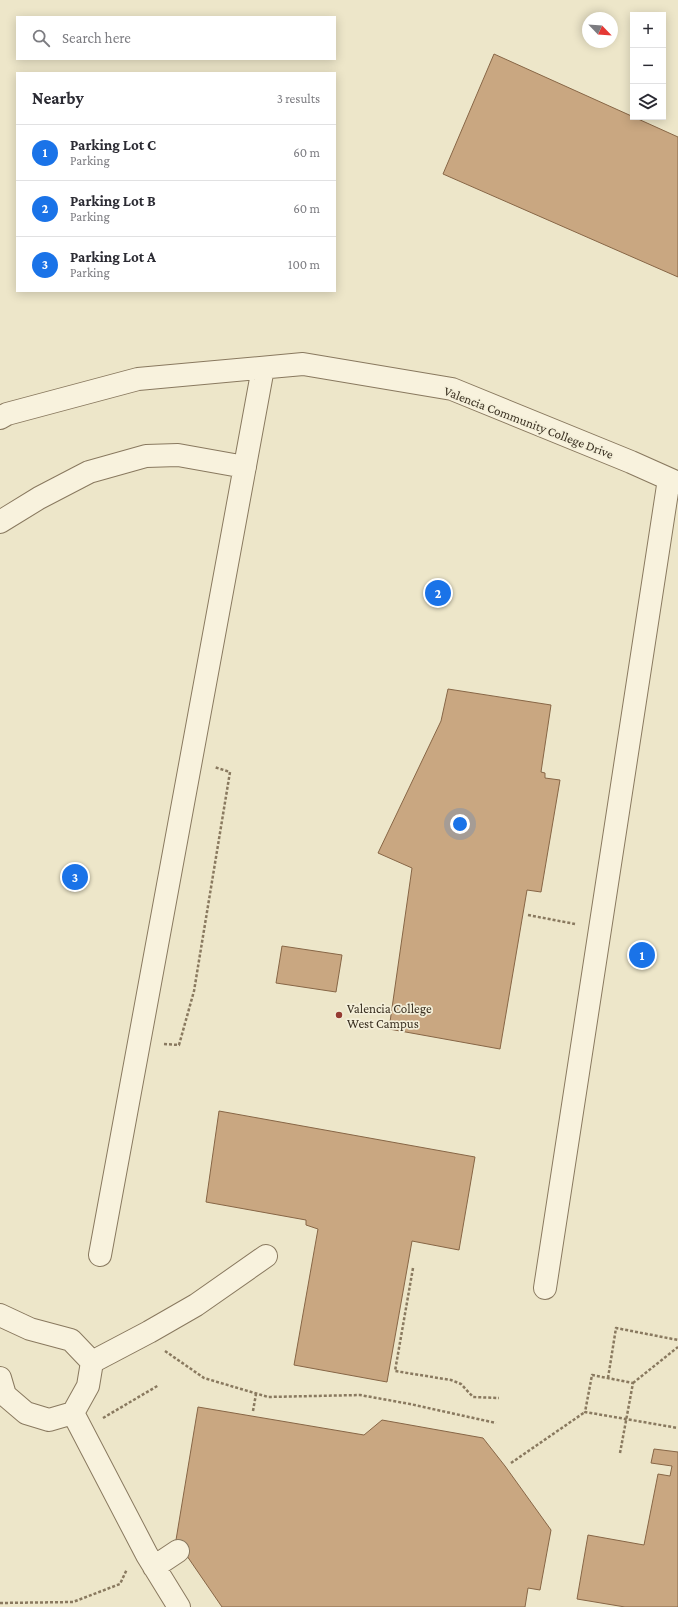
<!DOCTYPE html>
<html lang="en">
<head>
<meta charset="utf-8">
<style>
  :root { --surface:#fff; --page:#f2f2f3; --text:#2b2b33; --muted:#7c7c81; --line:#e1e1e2; --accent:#1a73e8 }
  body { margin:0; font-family:"Crimson Pro",serif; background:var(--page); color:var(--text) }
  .controls { position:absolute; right:12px; top:12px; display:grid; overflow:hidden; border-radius:0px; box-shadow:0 2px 10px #0003 }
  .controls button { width:36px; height:36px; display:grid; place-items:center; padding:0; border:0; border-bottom:1px solid var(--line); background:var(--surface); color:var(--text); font:20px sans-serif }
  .compass { position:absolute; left:582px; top:12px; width:36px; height:36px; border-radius:50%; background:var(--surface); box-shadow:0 2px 10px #0003; rotate:115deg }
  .you { position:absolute; left:460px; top:824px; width:14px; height:14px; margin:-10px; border:3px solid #fff; border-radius:50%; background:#1a73e8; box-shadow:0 0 0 6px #1a73e833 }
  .badge { display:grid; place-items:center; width:26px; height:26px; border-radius:50%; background:var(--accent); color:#fff; font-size:13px; font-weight:700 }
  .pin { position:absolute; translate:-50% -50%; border:2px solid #fff; box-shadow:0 1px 4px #0006 }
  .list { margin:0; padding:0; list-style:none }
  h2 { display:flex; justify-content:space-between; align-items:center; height:52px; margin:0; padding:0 16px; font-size:17px }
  h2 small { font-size:13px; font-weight:400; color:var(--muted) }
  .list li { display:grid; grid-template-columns:26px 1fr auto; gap:12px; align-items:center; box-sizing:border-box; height:56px; padding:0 16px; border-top:1px solid var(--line) }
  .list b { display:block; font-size:15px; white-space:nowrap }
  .list p { margin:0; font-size:13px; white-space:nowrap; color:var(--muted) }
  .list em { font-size:13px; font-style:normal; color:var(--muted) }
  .icon { flex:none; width:22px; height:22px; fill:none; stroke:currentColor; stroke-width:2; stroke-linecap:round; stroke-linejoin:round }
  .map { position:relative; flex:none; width:678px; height:1607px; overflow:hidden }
  .search { position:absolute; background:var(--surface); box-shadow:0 2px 10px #0003; left:16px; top:16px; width:320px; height:44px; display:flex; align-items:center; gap:10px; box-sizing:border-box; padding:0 14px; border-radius:0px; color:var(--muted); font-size:15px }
  .panel { position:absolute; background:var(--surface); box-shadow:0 2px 10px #0003; left:16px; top:72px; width:320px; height:220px; border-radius:0px }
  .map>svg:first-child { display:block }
  .building { fill:#c9a781; stroke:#876646 }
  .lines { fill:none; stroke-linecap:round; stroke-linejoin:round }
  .minor-casing { stroke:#89795f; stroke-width:24 }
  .path { stroke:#89795f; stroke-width:2.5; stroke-dasharray:3 2; stroke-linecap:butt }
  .minor { stroke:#f8f2dd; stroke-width:22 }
  .poi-dot { fill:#953b32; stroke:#f4efd9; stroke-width:1.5 }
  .labels { text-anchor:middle; stroke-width:3.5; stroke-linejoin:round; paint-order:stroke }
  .street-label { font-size:13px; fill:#3a3021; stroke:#f4efd9 }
  .poi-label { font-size:13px; fill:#3a3021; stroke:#f4efd9; text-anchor:start }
</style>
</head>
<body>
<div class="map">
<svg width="678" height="1607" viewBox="0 0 678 1607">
  <rect width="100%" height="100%" fill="#ede6c9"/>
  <path class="building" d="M494,54L678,137V277L443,174Z
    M448,689L551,705L541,772L545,773V778L560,780L541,892L527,890L500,1049L389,1029L412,868L378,853L441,721Z
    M282,946L342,955L336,992L276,983Z
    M219,1111L475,1157L459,1250L412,1241L387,1382L294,1365L318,1229L306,1225V1220L206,1202Z
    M198,1407L364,1435L382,1420L483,1438L505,1466L551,1530L540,1590L528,1588L525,1607H222L176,1540Z
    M654,1449L678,1452V1607H625L577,1599L588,1535L644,1545L658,1474L670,1476L672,1466L651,1463Z"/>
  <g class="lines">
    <defs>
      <path id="minor" d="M0,418L7,414L138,379L303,364L452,389L631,462L678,483
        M0,522L39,498L89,472L146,456L178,455L245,467
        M100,1255L263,368
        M545,1288L669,479
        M0,1315L30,1329L71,1340L92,1362L88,1386L73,1413L49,1420L26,1413L5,1395L0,1378
        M92,1362L149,1332L196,1305L266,1256
        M73,1413L147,1555L179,1607
        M154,1567L178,1551"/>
    </defs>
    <use href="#minor" class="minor-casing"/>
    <path class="path" d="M528,915L575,924
      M164,1044L179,1045L194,991L230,772L214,767
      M413,1268L395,1371L451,1380L461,1384L473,1397L499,1398
      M165,1351L204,1378L268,1397L360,1395L410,1404L496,1423
      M608,1378L616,1328L678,1340
      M633,1383L678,1347
      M253,1411L256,1394
      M103,1418L159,1385
      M620,1453L633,1383L592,1375L585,1412L678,1428
      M511,1463L585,1412
      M0,1603L73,1602L120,1584L127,1569"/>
    <use href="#minor" class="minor"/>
  </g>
  <circle class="poi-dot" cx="339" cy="1015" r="4"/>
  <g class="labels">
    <g class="street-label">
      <text transform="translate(529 422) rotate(21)" y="5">Valencia Community College Drive</text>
    </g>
    <g class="poi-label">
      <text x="347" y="1013">Valencia College<tspan x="347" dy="15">West Campus</tspan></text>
    </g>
  </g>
</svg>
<div class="controls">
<button>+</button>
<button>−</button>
<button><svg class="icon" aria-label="layers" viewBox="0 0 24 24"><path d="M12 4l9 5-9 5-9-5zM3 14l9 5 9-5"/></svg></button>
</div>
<svg class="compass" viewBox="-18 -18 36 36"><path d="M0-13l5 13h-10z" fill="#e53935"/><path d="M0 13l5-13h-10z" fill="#7c7c81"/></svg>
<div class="you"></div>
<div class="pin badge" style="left:642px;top:955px">1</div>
<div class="pin badge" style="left:438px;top:593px">2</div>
<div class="pin badge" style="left:75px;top:877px">3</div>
<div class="search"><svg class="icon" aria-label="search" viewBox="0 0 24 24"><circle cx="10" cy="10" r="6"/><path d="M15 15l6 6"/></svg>Search here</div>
<section class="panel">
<h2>Nearby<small>3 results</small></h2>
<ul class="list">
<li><span class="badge">1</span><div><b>Parking Lot C</b><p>Parking</p></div><em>60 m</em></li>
<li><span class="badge">2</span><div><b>Parking Lot B</b><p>Parking</p></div><em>60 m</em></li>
<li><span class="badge">3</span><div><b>Parking Lot A</b><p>Parking</p></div><em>100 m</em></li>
</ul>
</section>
</div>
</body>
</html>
